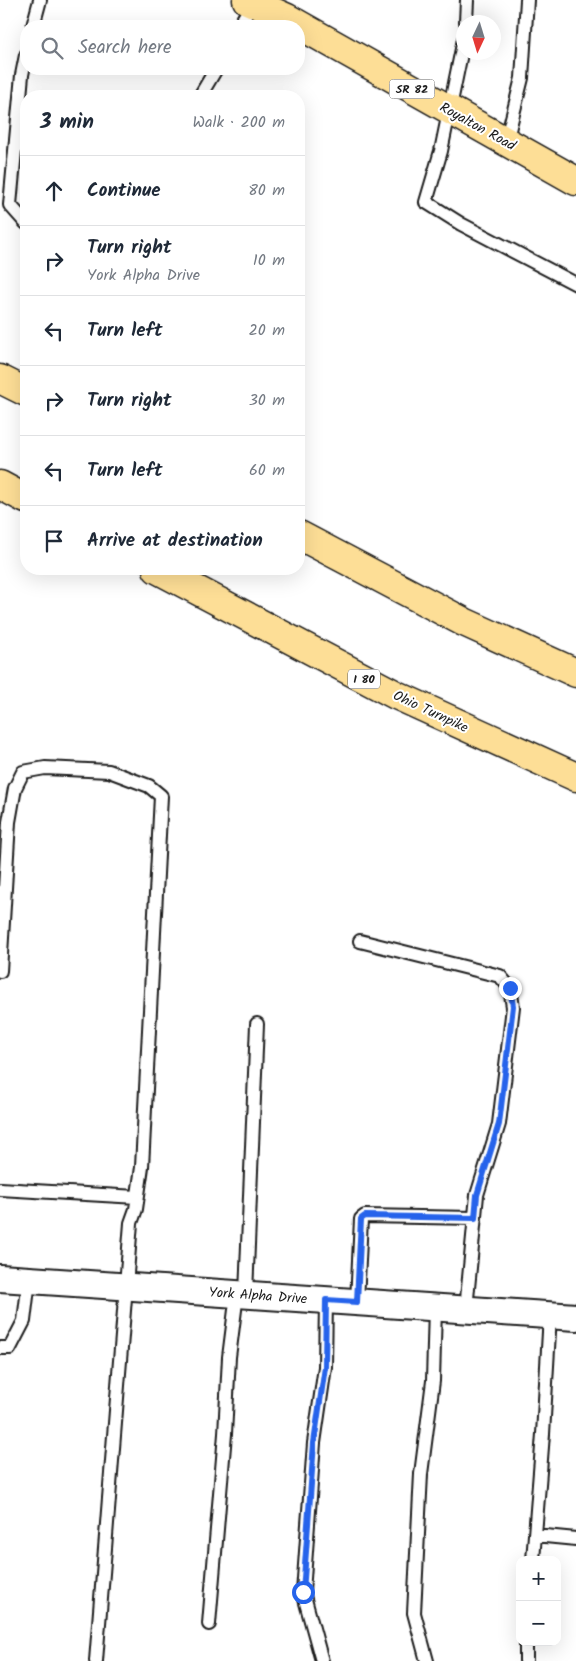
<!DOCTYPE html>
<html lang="en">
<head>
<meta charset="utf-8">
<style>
  :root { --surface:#fff; --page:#f2f2f3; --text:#1f2937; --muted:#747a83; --line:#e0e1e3 }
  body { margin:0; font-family:Kalam,sans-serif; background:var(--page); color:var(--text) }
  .controls { position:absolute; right:15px; bottom:15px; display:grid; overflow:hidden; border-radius:10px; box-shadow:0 5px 20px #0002 }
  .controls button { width:45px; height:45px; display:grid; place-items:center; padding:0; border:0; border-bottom:1px solid var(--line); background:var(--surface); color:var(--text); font:25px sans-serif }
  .compass { position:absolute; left:456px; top:15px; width:45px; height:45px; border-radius:50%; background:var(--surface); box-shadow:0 5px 20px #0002; rotate:184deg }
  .stop { position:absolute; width:15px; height:15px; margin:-11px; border:4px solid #2563eb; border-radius:50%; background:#fff }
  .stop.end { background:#2563eb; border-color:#fff; box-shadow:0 1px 5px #0008 }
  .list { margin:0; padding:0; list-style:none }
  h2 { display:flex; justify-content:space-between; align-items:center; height:65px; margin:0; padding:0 20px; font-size:21px }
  h2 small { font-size:16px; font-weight:400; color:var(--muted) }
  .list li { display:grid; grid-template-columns:32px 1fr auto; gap:15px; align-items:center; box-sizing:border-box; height:70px; padding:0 20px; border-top:1px solid var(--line) }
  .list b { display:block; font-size:19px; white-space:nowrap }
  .list p { margin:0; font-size:16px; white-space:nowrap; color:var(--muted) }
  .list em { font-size:16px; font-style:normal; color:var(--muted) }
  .icon { flex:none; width:28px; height:28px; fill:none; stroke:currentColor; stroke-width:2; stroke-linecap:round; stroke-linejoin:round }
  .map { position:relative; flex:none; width:576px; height:1661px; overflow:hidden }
  .search { position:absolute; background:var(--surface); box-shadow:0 5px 20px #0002; left:20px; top:20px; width:285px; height:55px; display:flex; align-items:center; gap:12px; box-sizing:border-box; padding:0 18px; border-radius:20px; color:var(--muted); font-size:19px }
  .panel { position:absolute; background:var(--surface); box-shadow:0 5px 20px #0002; left:20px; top:90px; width:285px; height:485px; border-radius:20px }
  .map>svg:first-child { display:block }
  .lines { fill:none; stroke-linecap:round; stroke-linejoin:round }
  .lane-casing { stroke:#1c1c1c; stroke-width:16 }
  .street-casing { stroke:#1c1c1c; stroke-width:30 }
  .primary-casing { stroke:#1c1c1c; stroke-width:31 }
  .highway-casing { stroke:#1c1c1c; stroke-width:31 }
  .lane { stroke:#fff; stroke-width:12 }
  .street { stroke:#fff; stroke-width:26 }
  .primary { stroke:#fdde96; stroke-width:28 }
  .highway { stroke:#fdde96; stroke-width:28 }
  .route { stroke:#2563eb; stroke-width:6 }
  .labels { text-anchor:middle; stroke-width:4; stroke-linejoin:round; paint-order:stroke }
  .shield { fill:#fff; stroke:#606060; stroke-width:1 }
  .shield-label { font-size:12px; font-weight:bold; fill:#1c1c1c }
  .street-label { font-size:14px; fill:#1c1c1c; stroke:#fff }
</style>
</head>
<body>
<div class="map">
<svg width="576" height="1661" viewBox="0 0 576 1661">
  <rect width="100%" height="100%" fill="#fff"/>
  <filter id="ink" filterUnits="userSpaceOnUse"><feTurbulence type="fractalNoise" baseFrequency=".02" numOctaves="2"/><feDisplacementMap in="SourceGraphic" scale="10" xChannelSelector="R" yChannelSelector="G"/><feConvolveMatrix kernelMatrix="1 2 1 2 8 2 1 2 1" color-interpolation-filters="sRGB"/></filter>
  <g filter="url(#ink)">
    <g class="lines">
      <defs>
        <path id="lane" d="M466,22L467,0
          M33,26L40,0
          M239,26L253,3
          M464,39L441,151L426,202L461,224L576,284
          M26,55L22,75L10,205L26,223
          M200,96L216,69
          M506,142L522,78L527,0
          M360,941L500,976L510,988L513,1007L499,1124L477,1195L466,1309
          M0,971L9,822L15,788L23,772L45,768L109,771L149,786L161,796L142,1167L136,1209L131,1223L96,1661
          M0,1189L137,1197
          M246,1294L257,1024
          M357,1302L361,1219L365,1216L475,1218
          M0,1348H10L24,1321L29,1280
          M535,1535L576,1539
          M533,1560L543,1434L550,1315
          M209,1624L225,1434L229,1357L237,1294
          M322,1661L303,1592L314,1443L325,1367L326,1300
          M427,1661L414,1613L421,1474L433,1381L435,1307
          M526,1661V1642"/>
        <path id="street" d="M0,1278L576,1317"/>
        <path id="primary" d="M247,0L287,18L576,181"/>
        <path id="highway" d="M0,379L26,392
          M0,485L26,499
          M299,535L464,622L576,673
          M157,569L396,695L576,777"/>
      </defs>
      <use href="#lane" class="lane-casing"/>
      <use href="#street" class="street-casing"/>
      <use href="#primary" class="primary-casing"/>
      <use href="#highway" class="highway-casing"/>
      <use href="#lane" class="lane"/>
      <use href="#street" class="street"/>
      <use href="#primary" class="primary"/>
      <use href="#highway" class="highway"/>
    </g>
  </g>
  <g class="lines" filter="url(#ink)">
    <path class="route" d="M303,1592L314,1443L325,1367L326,1300L357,1302L361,1219L365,1216L475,1218L477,1195L499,1124L513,1006L510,988"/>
  </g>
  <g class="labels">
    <g class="shield">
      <rect x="389.5" y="79.5" width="45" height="19" rx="4"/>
      <rect x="348" y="669.5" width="32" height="19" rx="4"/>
    </g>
    <g class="shield-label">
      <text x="412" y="93">SR 82</text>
      <text x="364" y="683">I 80</text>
    </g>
    <g class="street-label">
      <text transform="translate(478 126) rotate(29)" y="5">Royalton Road</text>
      <text transform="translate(431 711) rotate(25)" y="5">Ohio Turnpike</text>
      <text transform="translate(258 1295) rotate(4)" y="5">York Alpha Drive</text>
    </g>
  </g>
</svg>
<div class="controls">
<button>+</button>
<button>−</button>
</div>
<svg class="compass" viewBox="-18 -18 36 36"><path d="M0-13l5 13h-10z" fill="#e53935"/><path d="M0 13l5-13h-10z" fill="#747a83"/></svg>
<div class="stop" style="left:303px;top:1592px"></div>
<div class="stop end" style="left:510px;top:988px"></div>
<div class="search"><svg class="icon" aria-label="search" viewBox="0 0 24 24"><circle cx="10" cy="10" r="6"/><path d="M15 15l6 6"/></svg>Search here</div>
<section class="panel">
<h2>3 min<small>Walk · 200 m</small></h2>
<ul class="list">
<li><svg class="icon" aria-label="ahead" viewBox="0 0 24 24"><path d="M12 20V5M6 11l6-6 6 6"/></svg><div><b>Continue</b></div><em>80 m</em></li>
<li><svg class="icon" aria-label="right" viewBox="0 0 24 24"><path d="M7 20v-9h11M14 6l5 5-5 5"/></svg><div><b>Turn right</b><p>York Alpha Drive</p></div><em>10 m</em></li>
<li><svg class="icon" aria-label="left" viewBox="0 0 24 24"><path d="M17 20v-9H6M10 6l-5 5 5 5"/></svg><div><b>Turn left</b></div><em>20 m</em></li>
<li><svg class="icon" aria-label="right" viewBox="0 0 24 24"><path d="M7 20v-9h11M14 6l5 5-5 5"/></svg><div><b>Turn right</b></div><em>30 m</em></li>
<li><svg class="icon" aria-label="left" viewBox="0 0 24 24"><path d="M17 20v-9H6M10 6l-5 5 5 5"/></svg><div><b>Turn left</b></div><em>60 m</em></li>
<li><svg class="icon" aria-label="arrive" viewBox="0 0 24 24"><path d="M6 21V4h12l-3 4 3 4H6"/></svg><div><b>Arrive at destination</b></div></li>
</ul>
</section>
</div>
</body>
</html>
